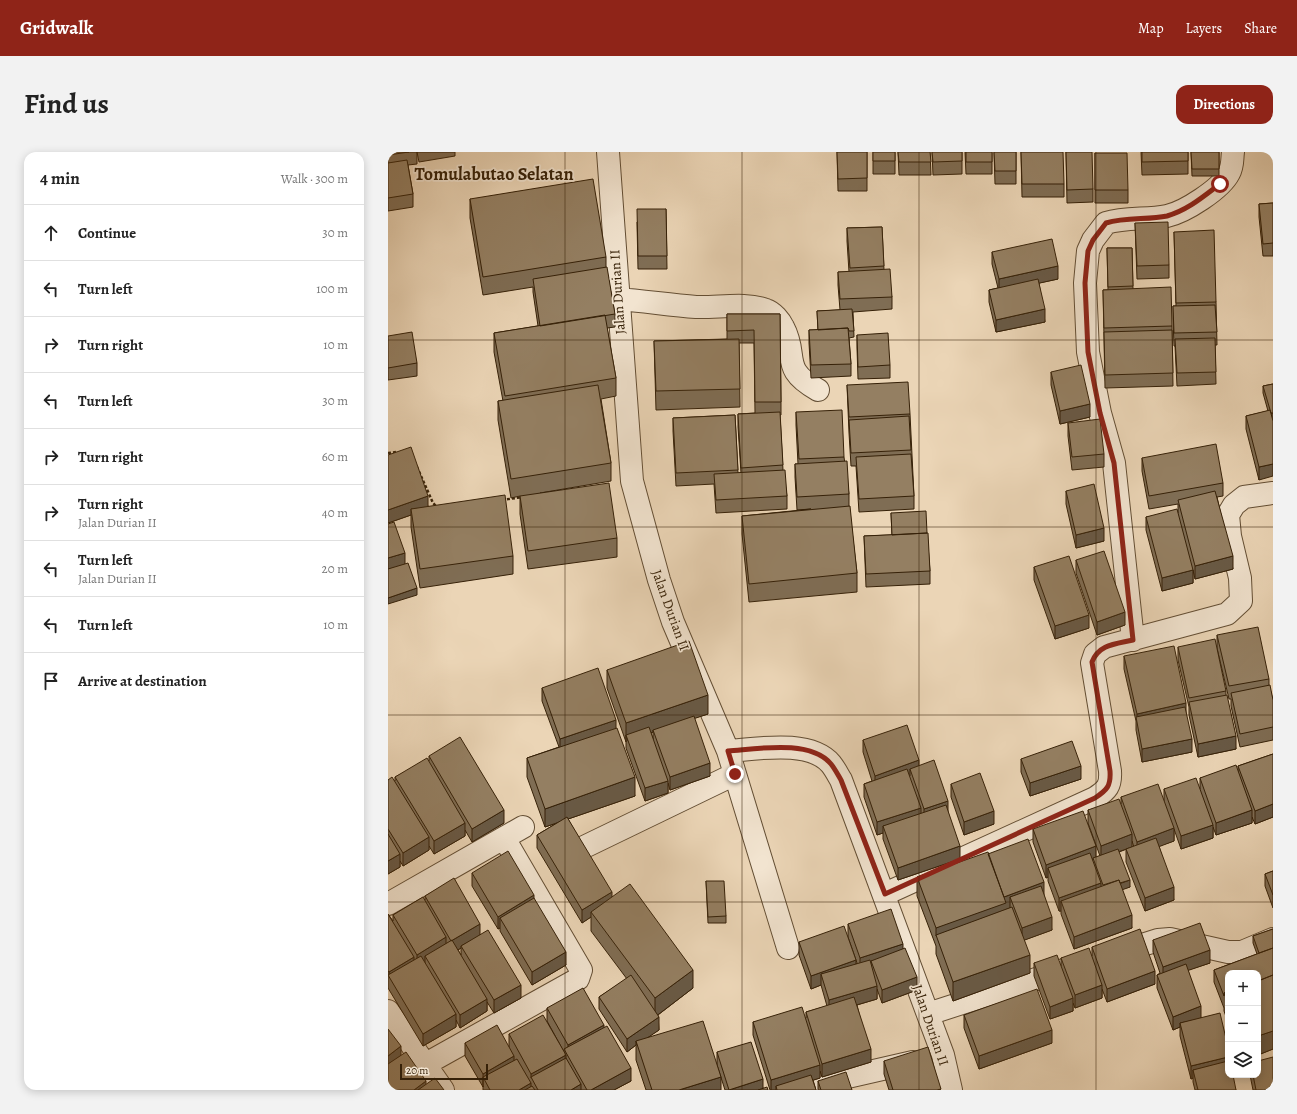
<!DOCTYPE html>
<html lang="en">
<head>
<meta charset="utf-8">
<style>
  :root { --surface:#fff; --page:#f2f2f2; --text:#222; --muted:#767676; --line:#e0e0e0; --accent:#8f2418 }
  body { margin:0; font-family:Alegreya,serif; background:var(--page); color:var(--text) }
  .controls { position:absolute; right:12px; bottom:12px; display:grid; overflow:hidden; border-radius:8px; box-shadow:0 2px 10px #0003 }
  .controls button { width:36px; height:36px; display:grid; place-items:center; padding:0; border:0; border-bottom:1px solid var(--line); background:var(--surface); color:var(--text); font:20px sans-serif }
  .scale { position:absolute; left:12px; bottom:10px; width:88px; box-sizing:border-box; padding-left:4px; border:2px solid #362108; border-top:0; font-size:11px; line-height:14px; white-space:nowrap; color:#362108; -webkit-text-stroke:3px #f2e4d0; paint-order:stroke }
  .stop { position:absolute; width:12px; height:12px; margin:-9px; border:3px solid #8f2418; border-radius:50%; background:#fff }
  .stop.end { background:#8f2418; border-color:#fff; box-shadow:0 1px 4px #0008 }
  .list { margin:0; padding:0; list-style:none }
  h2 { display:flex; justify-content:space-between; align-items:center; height:52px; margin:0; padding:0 16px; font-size:17px }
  h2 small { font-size:13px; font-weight:400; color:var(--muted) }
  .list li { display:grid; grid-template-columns:26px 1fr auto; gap:12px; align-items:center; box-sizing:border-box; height:56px; padding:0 16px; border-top:1px solid var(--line) }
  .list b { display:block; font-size:15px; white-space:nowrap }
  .list p { margin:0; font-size:13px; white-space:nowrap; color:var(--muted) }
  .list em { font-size:13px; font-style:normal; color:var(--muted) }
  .icon { flex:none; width:22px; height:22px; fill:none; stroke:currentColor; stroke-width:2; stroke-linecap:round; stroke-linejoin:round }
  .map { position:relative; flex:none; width:885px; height:938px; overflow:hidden; border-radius:12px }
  header { display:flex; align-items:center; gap:24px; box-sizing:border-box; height:56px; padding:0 20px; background:var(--accent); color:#fff }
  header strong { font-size:19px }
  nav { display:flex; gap:22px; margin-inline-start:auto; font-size:14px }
  .intro { display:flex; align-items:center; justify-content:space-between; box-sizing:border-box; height:96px; padding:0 24px }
  h1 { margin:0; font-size:28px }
  .button { padding:10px 18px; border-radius:12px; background:var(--accent); color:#fff; font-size:14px; font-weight:700 }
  main { display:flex; gap:24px; padding:0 24px }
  aside { flex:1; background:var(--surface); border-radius:12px; box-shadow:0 2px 10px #0003 }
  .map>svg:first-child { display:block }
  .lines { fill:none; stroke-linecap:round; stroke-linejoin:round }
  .minor-casing { stroke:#634e34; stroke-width:24 }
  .path { stroke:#362108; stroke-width:2.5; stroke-dasharray:3 2; stroke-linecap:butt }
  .minor { stroke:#f2e4d0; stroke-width:22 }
  .wall { fill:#7f6d54; stroke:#362108; fill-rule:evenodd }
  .shaded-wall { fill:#685945; stroke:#362108 }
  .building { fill:#947f62; stroke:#362108 }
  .route { stroke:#8f2418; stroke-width:5 }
  .grid { fill:none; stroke:#362108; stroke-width:1; stroke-opacity:0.55 }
  .labels { text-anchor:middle; stroke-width:3.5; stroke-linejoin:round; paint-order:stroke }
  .street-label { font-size:14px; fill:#362108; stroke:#f2e4d0 }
  .district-label { font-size:18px; font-weight:bold; fill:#362108; stroke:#f2e4d0 }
</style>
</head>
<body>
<header>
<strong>Gridwalk</strong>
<nav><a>Map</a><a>Layers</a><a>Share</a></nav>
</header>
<div class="intro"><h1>Find us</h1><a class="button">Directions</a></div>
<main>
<aside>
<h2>4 min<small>Walk · 300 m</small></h2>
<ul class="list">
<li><svg class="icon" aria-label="ahead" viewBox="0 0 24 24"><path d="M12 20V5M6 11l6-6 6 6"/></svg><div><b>Continue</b></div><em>30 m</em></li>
<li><svg class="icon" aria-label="left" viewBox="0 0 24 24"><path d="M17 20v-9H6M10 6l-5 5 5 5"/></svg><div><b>Turn left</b></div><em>100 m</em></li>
<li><svg class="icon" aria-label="right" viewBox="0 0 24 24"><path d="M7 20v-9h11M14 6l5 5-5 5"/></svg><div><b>Turn right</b></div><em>10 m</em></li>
<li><svg class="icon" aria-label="left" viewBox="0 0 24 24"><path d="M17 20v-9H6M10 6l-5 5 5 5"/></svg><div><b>Turn left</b></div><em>30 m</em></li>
<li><svg class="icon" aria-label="right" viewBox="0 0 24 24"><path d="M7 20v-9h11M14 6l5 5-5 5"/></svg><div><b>Turn right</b></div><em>60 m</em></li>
<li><svg class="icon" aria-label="right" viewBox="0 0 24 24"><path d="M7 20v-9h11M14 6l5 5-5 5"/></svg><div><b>Turn right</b><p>Jalan Durian II</p></div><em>40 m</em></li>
<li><svg class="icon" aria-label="left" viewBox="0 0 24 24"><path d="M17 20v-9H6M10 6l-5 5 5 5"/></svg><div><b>Turn left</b><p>Jalan Durian II</p></div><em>20 m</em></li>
<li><svg class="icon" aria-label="left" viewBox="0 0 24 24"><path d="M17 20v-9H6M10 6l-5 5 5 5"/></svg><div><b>Turn left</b></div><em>10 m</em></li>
<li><svg class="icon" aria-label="arrive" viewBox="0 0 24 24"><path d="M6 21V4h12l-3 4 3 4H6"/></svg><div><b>Arrive at destination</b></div></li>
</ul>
</aside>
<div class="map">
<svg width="885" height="938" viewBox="0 0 885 938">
  <rect width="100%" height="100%" fill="#ebd5b6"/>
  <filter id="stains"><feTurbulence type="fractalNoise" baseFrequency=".005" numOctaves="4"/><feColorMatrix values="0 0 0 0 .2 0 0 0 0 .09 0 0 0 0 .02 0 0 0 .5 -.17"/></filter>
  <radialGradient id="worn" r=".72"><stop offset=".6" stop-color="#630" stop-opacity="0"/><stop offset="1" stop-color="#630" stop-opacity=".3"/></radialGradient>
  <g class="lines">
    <defs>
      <path id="minor" d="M220,0L244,329L271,428L285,470L340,599C369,597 422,587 443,612C447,617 450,623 453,628L555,903L563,938
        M230,147C256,149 282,153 308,155C329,156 359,150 378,158C385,160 392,169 395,175C411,205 391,216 430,238
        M745,488L726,311L712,261L700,200L697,131L700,99L705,88L718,71C738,65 759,68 779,64C797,60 833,37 841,21C845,14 844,7 845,0
        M340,599L400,796
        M192,697L347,622
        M497,742L707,646C719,638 723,634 722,619L704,511L707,502L716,495L839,462L853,449L852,426L842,384L840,363L846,353L856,345L885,341
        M0,752L135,675
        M729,801L770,788L782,787L840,800H854L885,787
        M0,859L55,938
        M540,862L676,818
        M36,913L190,827L193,818L116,686
        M429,932L525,910"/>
    </defs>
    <use href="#minor" class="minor-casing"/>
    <path class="path" d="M0,301L9,300
      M29,315L45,351L49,355
      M114,348L135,345"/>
    <use href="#minor" class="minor"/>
  </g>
  <path class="wall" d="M0,0H29V12L20,13L25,42V55L0,59Z
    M29,0H67V4L31,10Z
    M449,0H479V39H450Z
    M485,0H507V22H485Z
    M510,0H542L543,23H511Z
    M544,0H574V22L545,23Z
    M577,0H604V22H578Z
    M606,0H628V32H607Z
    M633,0L676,32V45H634Z
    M678,0L705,37V50L679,51Z
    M753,0H800V22L754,23Z
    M803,0H831V24H804Z
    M707,1L740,38V51H707Z
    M82,47L218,105V115L227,162V175L219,176L228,226V244L213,247L223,311V329L152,341L229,386V405L140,417L132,362V344L123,346L110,268V249H115L106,200V181L150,174L145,140V135L95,143L82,66Z
    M885,51V104H875L871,65V52Z
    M278,57L279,117H250L249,70Z
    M747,71L781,113V126L749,127Z
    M494,75L496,118L504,145V157L465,160L466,185L461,186L463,212V224L423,226L421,191V178H430L429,159L452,158L450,133V120H461L459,89V76Z
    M786,80L828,150L829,193H827L828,232L789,234L787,194H786L785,167V154H788Z
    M719,96H744L745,137L784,174L785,234L717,236L715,138H720Z
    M604,100L670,127L651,131L657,170L608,180L601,150V138L610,136L604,112Z
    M339,162H392L393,250V263H392L395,318L399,344V357L328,361L326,332L288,334L285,279V266L347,263L350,321H353L350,275V262L367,261L366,191H351L352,255L268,258L266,189L339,187Z
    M469,183L502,213V226L470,227L469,196Z
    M0,184L29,211V224L0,228Z
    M663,220L702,265L672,272L663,233Z
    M885,232V267L871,328L858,277V264L880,259L875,241V234Z
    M459,233L522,262L526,344V357L471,360L468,314H463L461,281Z
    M408,260L456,305L461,342V354L469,421V440L361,450L354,382V364L423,357L409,358L407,325V312H410L408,273Z
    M680,271L716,302V315L684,318L680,284Z
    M0,303L40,354L125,404V422L32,436L23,375V363L0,371Z
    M754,306L835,331V344L829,345L845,417L807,427L805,418V431L774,439L758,378V365L790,361V352L761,357L754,319Z
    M678,339L716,389L688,396L678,352Z
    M503,361L539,381L542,419V432L478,435L476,384L504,383Z
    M688,408L737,473L709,483L688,421Z
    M646,415L701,476L667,487L646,428Z
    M829,483L881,527V533L885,548V588L852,595L843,554V547H841L829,496Z
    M790,495L838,539V543L848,597L810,605L801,563V555L790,508Z
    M736,504L804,600L754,610L748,578V569L736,517Z
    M219,518L320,562L306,566L322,624L282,638L280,631V641L257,649L238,596V590L219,536ZM265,580V587L263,581Z
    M154,536L228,576L247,644L180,667L224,745L305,836L270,863L271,878L260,885L333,938H258L248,908V893L239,900L211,857V845L239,827L203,779V765L194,771L149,696V683L169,671L157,675L139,625V606L171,595L154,549Z
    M475,588L531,614L560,660L572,707L510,728L495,687V681L489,683L476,645V632L484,629L475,600Z
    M885,602V665L867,672L864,665V671L828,683L825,675V686L793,697L786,677V689L771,694L786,748L757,759L738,710V697L746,695L744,689V695L731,700L742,735L734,737L744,776L686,797L673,762V759H671L660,729V725L658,726L645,690V677L708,705L712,704L700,671V658L733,652V645L776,649V637H812V626L850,620V614Z
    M41,604L116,671L84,690L77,678V684L46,702L41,694V698L15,714L12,709V715L0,722V628L7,629V625L41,609Z
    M633,607L693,627L642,644L633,620Z
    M563,632L606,672L576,683L563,645Z
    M600,702L656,743L664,778L636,788L642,821L565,849L548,802V794L529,744V725Z
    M885,719V756L877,734V722Z
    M84,721L146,748L178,813L144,833L112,779V776L110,777L84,734Z
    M318,729L338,764V771H320Z
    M37,744L92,782L133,846L106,861L99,850V859L72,876L68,868V875L35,894L0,836V762L5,769V763L37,748ZM73,796V803L70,798Z
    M460,772L515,797L529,838L494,851L489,837V847L469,853L483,910L434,925L432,919V926L425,928L428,938H382L365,883V870L418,866V860L439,854L433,833L423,837L411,803V790L468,812L469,811L460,785Z
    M885,777V897L870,903L840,821V870L836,859V856L826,830V818L869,802L865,791V784Z
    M765,788L822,811L800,818L813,866L840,923L848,938H807L805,930V926L803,927L792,884V875L785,878L769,836V823L772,821L765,800Z
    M704,795L767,832L719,850L714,837V846L687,856L685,851V859L662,867L646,824V811L673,814V806L704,804Z
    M159,856L216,875L243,929L226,938H95V934V935L77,904V891L121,895V882L176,900L159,869Z
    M576,863L664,891L591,917L576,876Z
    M329,900L375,936L380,938H337L329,913Z
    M496,909L553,938H501L496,922Z
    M862,923H870L885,938H865Z
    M430,929L464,938H430Z"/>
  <path class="shaded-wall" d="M670,114V127L611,140V127Z
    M657,157V170L608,180V168Z
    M702,252V265L672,272V259Z
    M883,261H885V267L883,268Z
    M885,312V324L871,328V315Z
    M40,344V357H23V363L0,371V358Z
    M716,376V389L688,396V383Z
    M17,401V414L0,419V406Z
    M845,404V417L807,427V414Z
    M805,418V431L774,439V426Z
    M29,436V443L0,452V446Z
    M737,460V473L709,483V470Z
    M701,463V476L667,487V474Z
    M320,543V562L266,580L265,578V580L240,589L238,583V590V571Z
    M798,551V564L749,570V562Z
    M228,568V581L172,600V587Z
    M848,584V597L810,605V592Z
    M804,587V600L754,610V597Z
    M531,608V621L522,617V624L487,636V624Z
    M322,611V624L282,638V625Z
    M693,614V627L642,644V631Z
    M247,625V644L157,675V657Z
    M280,629V641L257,649V636Z
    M560,649V661L536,670V657Z
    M885,652V665L867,672V659Z
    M533,656V668L495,674V681L489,683V670Z
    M116,658V671L84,690V677Z
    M864,658V671L828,683V671Z
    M606,659V672L576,683V670Z
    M77,671V684L46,702V689Z
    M825,673V686L793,697V684Z
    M786,676V689L749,703V690Z
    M744,682V695L713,706V694Z
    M41,685V698L15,714V701Z
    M572,694V707L510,728V716Z
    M708,694V707L705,706V708L660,716V725L658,726V713Z
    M12,702V715L0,722V709Z
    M742,728V735L717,744V737Z
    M656,730V743L622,745V756L548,784V776L616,745Z
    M713,731V743L673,749V759H671V746Z
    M786,735V748L757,759V746Z
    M224,740V753L203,760V765L194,771V758Z
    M146,743V756L112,766V776L110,777V765Z
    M744,763V776L686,797V785Z
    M664,765V778L634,789V776Z
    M92,772V784L73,794V796L63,802V789Z
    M58,785V798L37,804V811L29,816V803Z
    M515,792V804L483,809V815L472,819V806Z
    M822,798V811L775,827V815Z
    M178,800V813L144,833V820Z
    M642,803V821L565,849V830Z
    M26,805V818L1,824V820Z
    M468,808V821L433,822V833L423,837V824Z
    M305,818V836L267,865V846Z
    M767,819V832L719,850V837Z
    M529,825V838L494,851V838Z
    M133,833V846L106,861V848Z
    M714,833V846L687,856V843Z
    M489,834V847L441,861V848Z
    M685,846V859L662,867V855Z
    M99,847V859L72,876V863Z
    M813,854V867L792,871V875L785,878V865Z
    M68,862V875L35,894V882Z
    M271,865V878L249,893L248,889V893L239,900V887Z
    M216,873V886L180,904V893Z
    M664,878V891L591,917V904Z
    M885,879V897L870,903V884Z
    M13,894V907L0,917V904Z
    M483,897V910L434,925V912Z
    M178,903V915L143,926V922Z
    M126,904V917L95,925V935V922Z
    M840,905V918H805V926L803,927V914Z
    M432,913V926L394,938L388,934V938H383V928Z
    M243,916V929L226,938H203Z
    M333,925V938H291Z
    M375,927V938H341Z
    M38,929V938H26Z
    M143,931V938H131Z
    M193,932V938H183Z
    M885,936V938H876Z"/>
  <path class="building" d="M0,0H21L0,3Z
    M449,0H479V26L450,27Z
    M485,0H507V9H485Z
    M510,0H542L543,10H511Z
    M544,0H574V9L545,10Z
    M578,0H604V10H578Z
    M606,0H628V19H607Z
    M633,0H675L676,32H634Z
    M678,0H704L705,37L679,38Z
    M754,0H800V9L754,10Z
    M803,0H831V17H804Z
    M707,1H739L740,38H707Z
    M19,8L25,42L0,46V11Z
    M205,27L218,105L95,125L82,47Z
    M885,51V91L875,92L871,52Z
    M249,57H278L279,104H250Z
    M780,70L781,113L749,114L747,71Z
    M494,75L496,114L462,116L459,76Z
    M826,78L828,150L788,151L786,80Z
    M664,87L670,114L611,127L604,100Z
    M719,96H744L745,134L720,135Z
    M219,115L227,162L152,174L145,127Z
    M502,117L504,145L452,147L450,120Z
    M650,127L657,157L608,168L601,138Z
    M783,135L784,174L716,176L715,138Z
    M827,153L829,180L786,181L785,154Z
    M464,157L466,179H461L460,176L430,178L429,159Z
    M339,162H392L393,250H367L366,178L339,179Z
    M217,163L228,226L117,244L106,181Z
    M460,176L463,212L423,213L421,178Z
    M784,178L785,221L717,223L716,180Z
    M24,180L29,211L0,216V184Z
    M500,181L502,213L470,215L469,183Z
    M827,186L828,220L789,221L787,187Z
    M351,187L352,237L268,239L266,189Z
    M693,213L702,252L672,259L663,220Z
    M520,230L522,262L461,265L459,233Z
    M885,232V261H883L875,234Z
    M210,233L223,311L123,327L110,249Z
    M454,258L456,305L411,307L408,260Z
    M882,258L885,269V312L871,315L858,264Z
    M392,260L395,313L353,316L350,262Z
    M347,263L350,318L288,321L285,266Z
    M521,264L523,298L463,301L461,268Z
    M712,267L716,302L684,305L680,271Z
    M828,292L835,331L761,344L754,306Z
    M23,295L40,344L0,358V303Z
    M523,302L526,344L471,347L468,305Z
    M459,309L461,342L409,345L407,312Z
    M397,318L399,344L328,348L326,322Z
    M221,331L229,386L140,399L132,344Z
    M706,332L716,376L688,383L678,339Z
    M827,339L845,404L807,414L790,348Z
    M117,343L125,404L32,417L23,357Z
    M462,354L469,421L361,432L354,364Z
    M789,357L805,418L774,426L758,365Z
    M538,359L539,381L504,383L503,361Z
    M6,370L17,401L0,406V372Z
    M540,381L542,419L478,422L476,384Z
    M716,399L737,460L709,470L688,408Z
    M681,404L701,463L667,474L646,415Z
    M20,411L29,436L0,446V417Z
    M870,475L881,527L841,534L829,483Z
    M827,487L838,539L801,546L790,495Z
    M301,489L320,543L238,571L219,518Z
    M786,494L798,551L749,562L736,504Z
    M210,516L228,568L172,587L154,536Z
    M882,533L885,548V575L852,582L843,541Z
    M839,543L848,584L810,592L801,550Z
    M797,555L804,587L754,597L748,565Z
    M306,564L322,611L282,625L265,578Z
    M519,573L531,608L487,624L475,588Z
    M261,575L280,629L257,636L238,583Z
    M229,576L247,625L157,657L139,606Z
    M72,585L116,658L84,677L41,604Z
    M684,589L693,614L642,631L633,607Z
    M885,602V652L867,659L850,614Z
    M39,606L77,671L46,689L7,625Z
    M546,608L560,649L536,657L522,617Z
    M848,613L864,658L828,671L812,626Z
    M519,617L533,656L489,670L476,632Z
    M592,621L606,659L576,670L563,632Z
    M4,625L41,685L15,701L0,677V628Z
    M808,626L825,673L793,684L776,637Z
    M770,632L786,676L749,690L733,645Z
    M731,647L744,682L713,694L700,658Z
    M558,653L572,694L510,716L495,674Z
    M695,659L708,694L658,713L645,677Z
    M179,665L224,740L194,758L149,683Z
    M0,682L12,702L0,709Z
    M768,686L786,735L757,746L738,697Z
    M640,687L656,730L616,745L600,702Z
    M730,697L742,728L732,731L731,728L715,733L705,706Z
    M120,699L146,743L110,765L84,721Z
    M600,700L618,751L548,776L529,725Z
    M702,701L713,731L671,746L660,716Z
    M885,719V743L877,722Z
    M66,726L92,772L63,789L37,744Z
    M731,728L744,763L686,785L673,749Z
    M318,729H336L338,764L320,765Z
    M242,732L305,818L267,846L203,760Z
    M653,734L664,765L634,776L622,745Z
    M35,745L58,785L29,803L5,763Z
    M146,746L178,800L144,820L112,766Z
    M624,755L642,803L565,830L548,783Z
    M503,757L515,792L472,806L460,772Z
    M0,762L26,805L1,820L0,819Z
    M812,771L822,798L775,815L765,788Z
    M456,774L468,808L423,824L411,790Z
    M752,777L767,819L719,837L704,795Z
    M885,777V796L871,801L865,784Z
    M100,778L133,833L106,848L73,794Z
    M64,788L99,847L72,863L37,804Z
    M517,796L529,825L494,838L483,809Z
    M701,796L714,833L687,843L673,806Z
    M885,796V823L870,829V821H840V839L836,841V844L826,818Z
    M669,803L685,846L662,855L646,811Z
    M33,804L68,862L35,882L0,823Z
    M482,808L489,834L441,848L433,822Z
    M798,812L813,854L785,865L769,823Z
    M243,823L271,865L239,887L211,845Z
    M885,823V879L870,884V829Z
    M195,836L216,873L180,893L159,856Z
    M649,837L664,878L591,904L576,863Z
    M840,839V851L836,841Z
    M466,845L483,897L434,912L418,860Z
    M414,855L432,913L383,928L365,870Z
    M832,861L840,895V905L803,914L792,871Z
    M155,863L178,903L143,922L121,882Z
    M315,869L333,925L291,938H264L248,889Z
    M109,873L126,904L95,922L77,891Z
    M219,874L243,916L203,938H199L176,897Z
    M0,877L13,894L0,904Z
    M363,890L375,927L341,938L329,900Z
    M540,895L553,937L549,938H505L496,909Z
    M18,900L38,929L26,938H0V912Z
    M885,905V936L876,938H868L865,923H870V909Z
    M178,906L193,932L183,938H150L143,925Z
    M129,907L143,931L131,938H102L95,925Z
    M840,909V923H845L848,938H810L805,918Z
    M458,920L464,938H433L430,929Z
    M423,923L428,938H389L388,934Z
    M47,926L56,938H30Z
    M144,934L147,938H137Z
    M379,935L380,938H370Z"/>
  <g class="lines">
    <path class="route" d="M347,622L340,599C369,597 422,587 443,612C447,617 450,623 453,628L497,742L707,646C719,638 723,634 722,619L704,510C711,492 728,492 745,488L726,311L712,261L700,200L697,131L700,99L705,88L718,71C738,65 760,68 779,64C800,58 816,44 832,32"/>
  </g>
  <path class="grid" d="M177,0V938M354,0V938M531,0V938M708,0V938M0,188H885M0,375H885M0,563H885M0,750H885"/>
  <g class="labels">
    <g class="street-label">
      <text transform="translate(229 140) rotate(-94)" y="5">Jalan Durian II</text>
      <text transform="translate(283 458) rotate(70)" y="5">Jalan Durian II</text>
      <text transform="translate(543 873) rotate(71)" y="5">Jalan Durian II</text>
    </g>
    <g class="district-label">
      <text x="106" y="28">Tomulabutao Selatan</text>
    </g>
  </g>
  <rect width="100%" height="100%" filter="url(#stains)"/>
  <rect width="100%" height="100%" fill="url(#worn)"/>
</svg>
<div class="controls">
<button>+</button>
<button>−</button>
<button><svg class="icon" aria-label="layers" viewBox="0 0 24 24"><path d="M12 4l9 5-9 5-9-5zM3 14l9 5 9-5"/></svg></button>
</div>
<div class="scale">20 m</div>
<div class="stop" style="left:832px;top:32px"></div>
<div class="stop end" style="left:347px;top:622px"></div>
</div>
</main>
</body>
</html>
